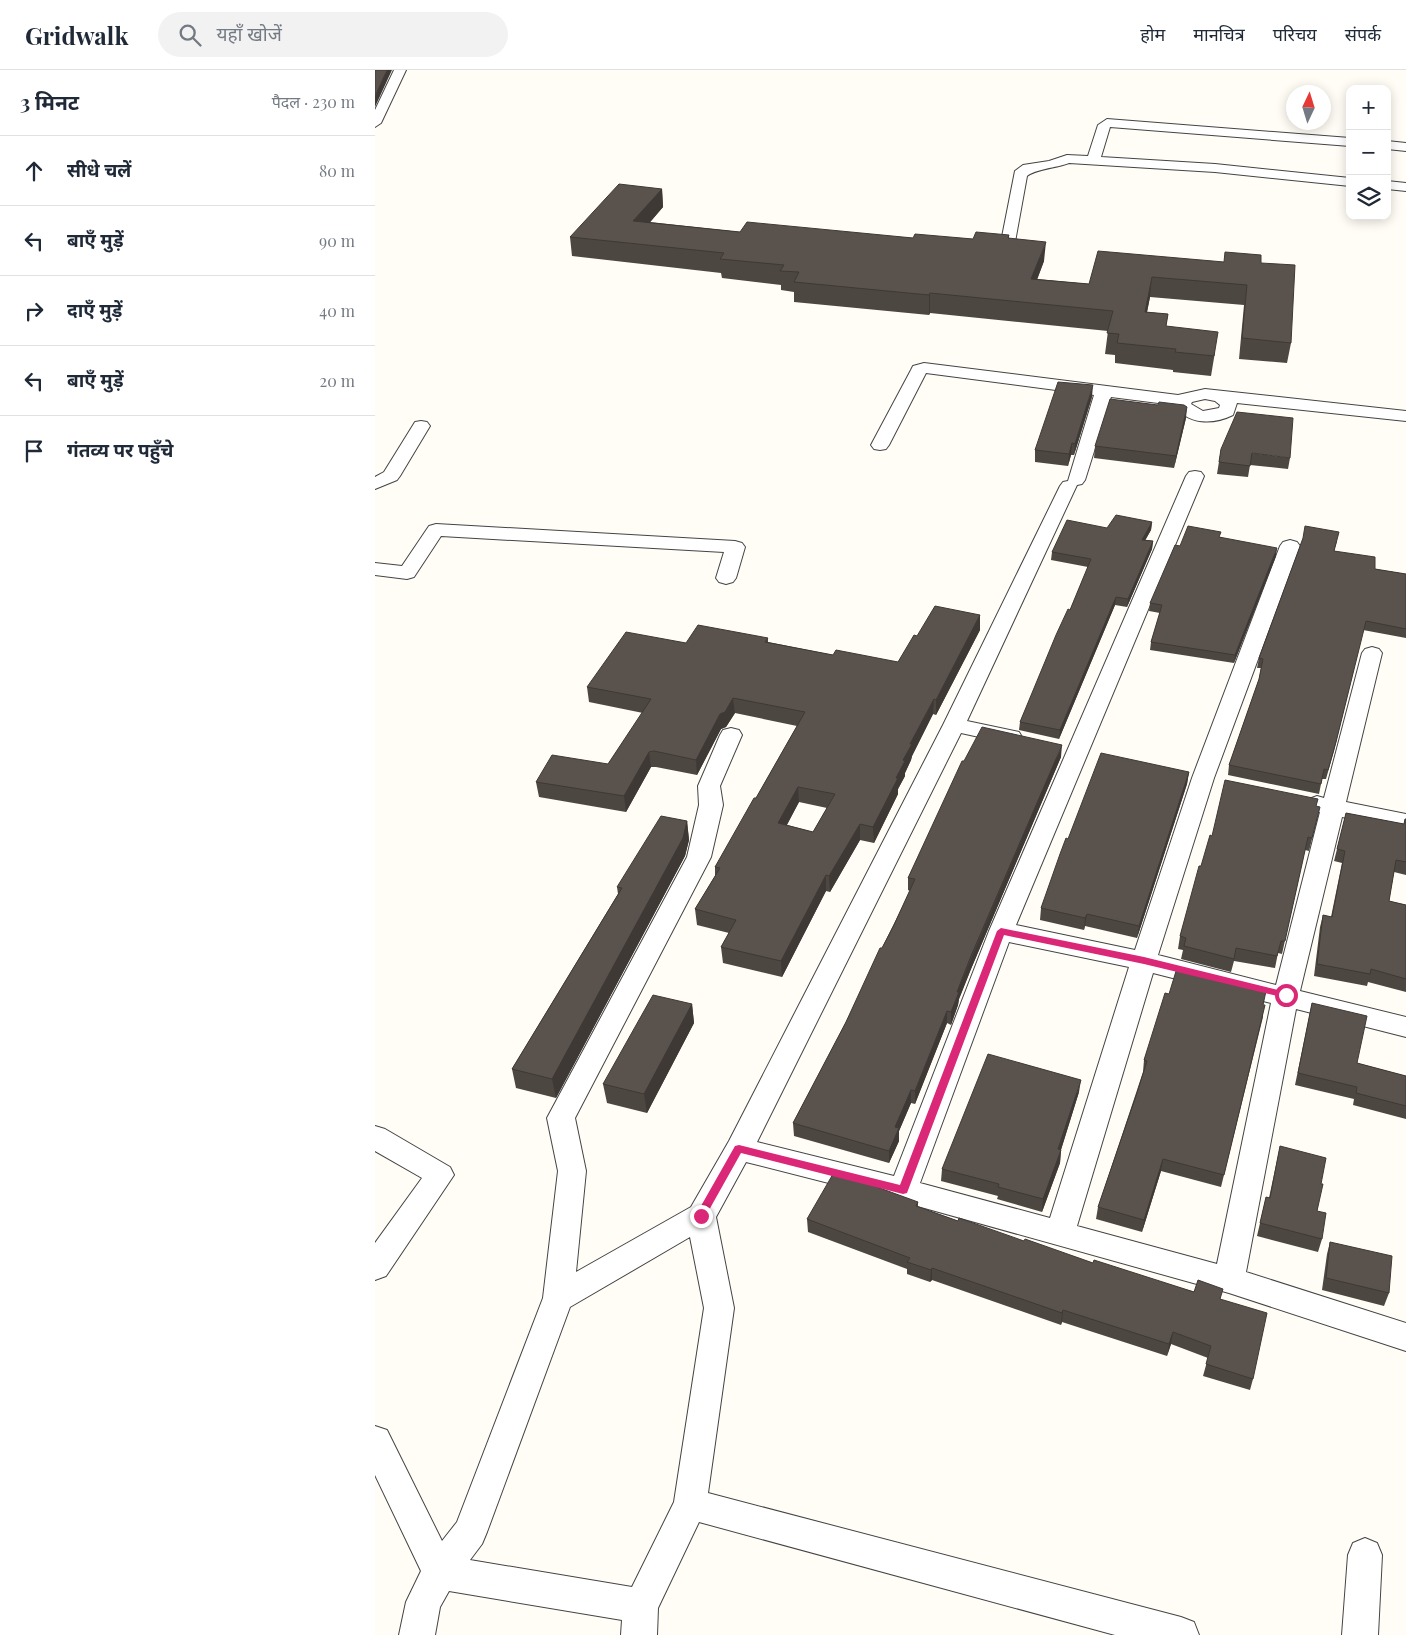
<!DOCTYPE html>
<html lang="hi">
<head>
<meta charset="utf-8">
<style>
  :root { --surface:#fff; --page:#f2f2f3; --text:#1f2937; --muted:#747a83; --line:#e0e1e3 }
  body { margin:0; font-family:"Playfair Display","Noto Sans Devanagari",serif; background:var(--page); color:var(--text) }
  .controls { position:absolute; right:15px; top:15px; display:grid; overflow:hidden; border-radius:10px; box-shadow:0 2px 12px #0003 }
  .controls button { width:45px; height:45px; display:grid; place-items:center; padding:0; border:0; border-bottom:1px solid var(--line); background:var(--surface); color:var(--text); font:25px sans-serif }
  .compass { position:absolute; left:911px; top:15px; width:45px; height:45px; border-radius:50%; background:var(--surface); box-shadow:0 2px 12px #0003; rotate:4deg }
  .stop { position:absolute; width:15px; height:15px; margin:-11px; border:4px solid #db2777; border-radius:50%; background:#fff }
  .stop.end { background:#db2777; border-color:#fff; box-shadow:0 1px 5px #0008 }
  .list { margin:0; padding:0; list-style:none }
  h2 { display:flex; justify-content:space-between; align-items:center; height:65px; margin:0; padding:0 20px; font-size:21px }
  h2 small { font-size:16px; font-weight:400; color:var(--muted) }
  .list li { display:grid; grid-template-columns:32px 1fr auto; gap:15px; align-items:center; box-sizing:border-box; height:70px; padding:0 20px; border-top:1px solid var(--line) }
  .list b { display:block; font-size:19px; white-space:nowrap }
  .list em { font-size:16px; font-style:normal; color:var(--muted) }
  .icon { flex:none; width:28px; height:28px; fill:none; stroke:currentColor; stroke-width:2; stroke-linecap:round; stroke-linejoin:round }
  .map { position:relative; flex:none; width:1031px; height:1565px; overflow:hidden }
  header { display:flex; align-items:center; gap:30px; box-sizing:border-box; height:70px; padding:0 25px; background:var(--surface); border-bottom:1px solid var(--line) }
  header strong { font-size:24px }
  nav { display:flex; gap:28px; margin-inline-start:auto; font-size:18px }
  .search { width:350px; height:45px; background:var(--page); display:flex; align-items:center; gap:12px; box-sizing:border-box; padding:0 18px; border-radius:28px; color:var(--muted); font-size:19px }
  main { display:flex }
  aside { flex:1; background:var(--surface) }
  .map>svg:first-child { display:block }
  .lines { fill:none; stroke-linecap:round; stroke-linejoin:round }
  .street-casing { stroke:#444; stroke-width:2 }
  .street { fill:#fff; fill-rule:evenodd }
  .wall { fill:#4d4742; fill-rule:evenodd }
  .shaded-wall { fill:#3f3936 }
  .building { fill:#5a524d; stroke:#3f3936; fill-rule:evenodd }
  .route { fill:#db2777 }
</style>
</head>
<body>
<header>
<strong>Gridwalk</strong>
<div class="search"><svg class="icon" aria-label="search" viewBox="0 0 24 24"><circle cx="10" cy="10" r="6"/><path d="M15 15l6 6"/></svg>यहाँ खोजें</div>
<nav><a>होम</a><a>मानचित्र</a><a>परिचय</a><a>संपर्क</a></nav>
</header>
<main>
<aside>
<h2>3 मिनट<small>पैदल · 230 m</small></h2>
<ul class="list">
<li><svg class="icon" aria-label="ahead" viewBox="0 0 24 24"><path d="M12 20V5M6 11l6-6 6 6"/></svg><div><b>सीधे चलें</b></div><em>80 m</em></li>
<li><svg class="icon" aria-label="left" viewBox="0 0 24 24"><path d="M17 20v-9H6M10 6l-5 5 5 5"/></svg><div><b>बाएँ मुड़ें</b></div><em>90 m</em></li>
<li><svg class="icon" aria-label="right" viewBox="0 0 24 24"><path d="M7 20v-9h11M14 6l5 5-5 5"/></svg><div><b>दाएँ मुड़ें</b></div><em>40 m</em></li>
<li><svg class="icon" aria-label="left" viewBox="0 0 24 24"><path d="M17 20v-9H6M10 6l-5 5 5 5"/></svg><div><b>बाएँ मुड़ें</b></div><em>20 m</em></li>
<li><svg class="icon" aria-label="arrive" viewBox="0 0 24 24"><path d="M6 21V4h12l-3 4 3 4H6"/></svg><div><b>गंतव्य पर पहुँचे</b></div></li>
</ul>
</aside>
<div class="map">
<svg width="1031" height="1565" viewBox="0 0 1031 1565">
  <rect width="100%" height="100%" fill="#fffdf5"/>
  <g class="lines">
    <defs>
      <path id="street" d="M19,0H31L6,53L0,57V40Z
        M732,49L975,68V76L735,57L726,87L840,94L975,108V116L840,102L694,93C681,98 660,99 652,106L640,172L638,175H628L626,172L640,101L648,95L674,91L692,85L713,86L723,55Z
        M1012,71L1031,73V81L1012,79Z
        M1012,111L1031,113V121L1012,119Z
        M549,293L803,325L830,319L1031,341V351L862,333L858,345C838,355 813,355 799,335L736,327L710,410L707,414L702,415L592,651L644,662L647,667L644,672L636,674L586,663L382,1072L519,1106L614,861L811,406L814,402L820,401L826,402L829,406L641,855L760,880L817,708L905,476L908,472L915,470L922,472L925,476L839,708L783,885L901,915L945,742L934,739L930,734L934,729L942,726L949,728L987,583L990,579L997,577L1004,579L1007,583L971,732L1031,744V760L967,747L925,921L1031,947V967L921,939L871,1202L1031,1253V1281L854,1223L528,1132L371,1092L341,1147L359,1238L333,1423L806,1547L819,1552L824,1565H740L324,1452L283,1538L282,1565H246L247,1550L74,1521L65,1537L60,1565H24L31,1532L46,1501L0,1405V1356L12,1360L67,1471L82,1452L168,1228L183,1101L172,1048L312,787L324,735L323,716L345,665L348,660L356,658L364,660L367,665L345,716L348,735L336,787L200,1048L211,1101L201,1202L316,1137L354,1071L568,655L685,416L688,412L693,411L719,325L551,303L514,375L511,379L505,380L499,379L496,375L536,300L538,296ZM830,329L840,331L845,335L844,338L828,341L816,334L817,332ZM634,872L754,897L675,1148L545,1113ZM778,903L896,933L842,1194L702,1156ZM315,1167L329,1238L299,1432L257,1517L95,1490L107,1474L112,1462L195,1237Z
        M46,351L52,352L55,356L25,406L22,410L0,419V407L9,402L40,352Z
        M61,454L360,471L367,473L370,477L361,508L358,512L351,514L344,512L341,508L349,482L66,466L39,507L32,509L0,505V493L27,496L54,456Z
        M0,1056L10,1059L75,1097L79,1105L11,1206L0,1210V1173L47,1108L0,1081Z
        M990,1468L1002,1473L1007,1485L1003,1565H967L973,1485L978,1473Z"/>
    </defs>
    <use href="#street" class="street-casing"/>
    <use href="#street" class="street"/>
  </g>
  <path class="wall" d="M287,119L288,137L275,152L365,162L538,168L598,169L634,165V168L669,191L662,209L714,214L849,192L886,193L916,273L912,293L864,289L869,235L775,227L772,242L793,244L791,256L840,282L836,306L798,302V300L740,293V285L730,284L733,261L555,243L554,245L419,232V222L406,220V215L347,208L346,203L197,186L195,167Z
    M717,327L699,385H696L693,396L660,392V380Z
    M811,348L799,398L719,388L720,376Z
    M846,379L915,388L913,399L875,395L873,407L842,404Z
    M777,452L776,460L770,470L778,471L777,479L752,537L740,535L684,669L644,660L645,652L695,540L713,497L676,490L677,482L732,458Z
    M845,467L901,486L859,593L775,580L776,572L785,543L774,541L775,533L805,476Z
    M928,469L962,471L959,481L1000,499L1031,504V568L988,560L959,681L951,709H947L944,724L853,705L854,695L884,609L886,598H882L884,588Z
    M605,545V560L561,645L558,644L537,686L536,690L530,703V706L523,719V724L499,773L485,770L455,822L451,821L407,907L348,893L346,877L354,863L322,855L320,839L340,806V797L381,728L422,656L360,643L351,657L346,659L322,705L281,697H276L251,742L164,727L161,712L233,694L268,643L214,632L212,617L311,573L393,568V572L458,585L523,592L542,566ZM424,732L452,738L438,762L412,755Z
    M686,687L596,899L584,929L583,935L576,955L572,953L540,1034L536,1033L524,1061V1071L514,1093L419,1066L418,1053L471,952L507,878L535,821L533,820V808L589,691Z
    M814,702L812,714L762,868L710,856L709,860L665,850L666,838L693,769Z
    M941,736L942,749L934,781L930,780L907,884L903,883L900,898L859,891L856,902L806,889L808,880L803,879L805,866L826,796Z
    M971,743L1029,754L1030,749H1031V805L1019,802L1014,831L1031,835V922L993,912L992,916L939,906L945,857L948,845L956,847L967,793L959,791Z
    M312,751L314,770L310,786L181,1028L141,1018L137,999L243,824L242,817Z
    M794,924L888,935V947L846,1117L786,1101L767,1162L721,1149L723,1137L768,1002L769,990Z
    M937,933L982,993L1031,1006V1049L978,1035L979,1029L920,1015Z
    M317,934L319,953L272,1043L232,1033L228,1014Z
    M704,1022L686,1080L685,1093L667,1142L622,1129L623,1126L566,1111L567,1099Z
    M905,1076L946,1114L942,1141L947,1169L943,1182L882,1166L891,1127L894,1128Z
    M543,1132V1137L583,1151L718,1193L845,1229L878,1309L875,1320L828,1306L833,1288L796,1274L792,1286L687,1252L686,1255L557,1210L555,1212L532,1204V1199L433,1162L432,1149Z
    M955,1172L1014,1223L1009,1236L947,1220L952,1184Z"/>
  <path class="shaded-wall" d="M12,0H17L0,37V26Z
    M287,119L288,137L260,170L258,151Z
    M671,172L669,191L655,229L656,209Z
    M777,207L775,227L768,262L770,242Z
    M555,223V243L554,245V225Z
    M718,315L717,327L699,385L700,374Z
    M812,337L811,348L799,398L801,386Z
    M697,373L696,385L693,396L694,384Z
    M777,452L776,460L766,478L767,470Z
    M778,471L777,479L752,537L753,529Z
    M902,478L901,486L859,593L860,585Z
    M741,527L740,535L684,669L685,660Z
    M605,545V560L561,645V630Z
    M358,628L360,643L351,657L346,659L322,705L321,690L345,644Z
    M559,629L558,644L537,686L536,690L530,703V706L523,719V724L499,773L498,757L535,674Z
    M687,675L686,687L596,899L584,929L583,935L576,955V942L582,922Z
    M274,682L276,697L251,742L249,726Z
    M814,702L812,714L762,868L764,856Z
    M423,717L424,732L404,769L403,753Z
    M312,751L314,770L310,786L181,1028L177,1009Z
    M485,754V770L455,822L454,806Z
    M451,805V821L407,907L406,891Z
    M712,844L710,856L709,860L710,848Z
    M317,934L319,953L272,1043L269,1024Z
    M572,941V953L540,1034V1021Z
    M706,1010L704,1022L683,1089L686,1080L685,1093L667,1142L668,1129Z
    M536,1020V1033L524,1061V1071L514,1093V1081L520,1057Z
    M788,1089L786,1101L767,1162L769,1150Z
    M557,1198V1210L555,1212L556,1200Z
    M688,1240L687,1252L686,1255L687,1243Z
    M798,1262L796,1274L792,1286L794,1274Z"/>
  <path class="building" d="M0,0H12L0,26Z
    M244,114L287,119L258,151L365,162L372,152L538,168L540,164L598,169L601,162L634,165L633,168L671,172L656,209L714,214L723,181L849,192L850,182L886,185V193L920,195L916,273L867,268L872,215L777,207L770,242L793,244L791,256L843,262L839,286L800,282L801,279L742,273L744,264L732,263L738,241L555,223L554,225L419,212L424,202L405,201L409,195L345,189L349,183L195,167Z
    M683,312L718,315L700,374L697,373L694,384L660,380Z
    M735,329L783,335L784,332L809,335L812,337L801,386L720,376Z
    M862,342L918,348L915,388L877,383L875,396L844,392L846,379Z
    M741,445L777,452L767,470L778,471L753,529L741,527L685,660L645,652L681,565L693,539L695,540L716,489L677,482L692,450L732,458Z
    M813,456L846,462L844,467L902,478L860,585L776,572L787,535L775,533L800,475L805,476Z
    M930,456L964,462L959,481L1000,487V499L1031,504V559L991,551L961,672L953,700L949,699L946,714L854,695L884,609L888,589L884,588L928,468Z
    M560,536L605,545L561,630L559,629L535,674H537L528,690L530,691L521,708H523L498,757L485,754L454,806L451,805L406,891L346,877L361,850L320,839L345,798L340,797L379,728H381L430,642L358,628L350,642L345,644L321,690L279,681L274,682L249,726L161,712L177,685L233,694L276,629L212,617L251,562L311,573L323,555L393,568L390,572L458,585L461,580L523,592L539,565L542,566ZM423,717L460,724L438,762L403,753Z
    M607,657L687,675L596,886L582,922H584L576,942L572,941L540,1021L536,1020L520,1057L524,1058L514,1081L418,1053L471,952L505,878H507L519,855L540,809L533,808L587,691H589Z
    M726,683L814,702L764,856L712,844L710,848L666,838L685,784L691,768L693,769Z
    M850,710L943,729L941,736L945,737L937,768L933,767L910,871H906L902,886L861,878L859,889L809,876L811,868L805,866L824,796H826L835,765L837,766Z
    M971,743L1029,754L1030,749H1031V792L1021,790L1014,831L1031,835V909L996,899L995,904L942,894L948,845L957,847L970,781L962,779Z
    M286,746L312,751L308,768L177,1009L137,999L247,818L242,817Z
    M802,898L891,921L888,935H890L849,1105L788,1089L769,1150L723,1137L762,1023L772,991L769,990L790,923L794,924Z
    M278,925L317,934L269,1024L228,1014Z
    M937,933L992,946L982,993L1031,1006V1036L981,1023L982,1017L923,1003Z
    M613,984L706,1010L683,1079L686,1080L668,1129L623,1117L624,1114L567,1099Z
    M905,1076L951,1088L946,1114H948L942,1141L951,1143L947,1169L885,1153L891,1127L895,1128Z
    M458,1104L480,1109L543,1132L541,1136L583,1151L584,1148L649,1171L650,1169L718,1193L719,1190L819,1222L823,1210L848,1219L845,1229L892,1243L878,1309L831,1294L836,1276L798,1262L794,1274L688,1240L687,1243L557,1198L556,1200L532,1192L535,1188L432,1149Z
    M955,1172L1017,1186L1014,1223L951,1208Z"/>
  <path class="route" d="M626,858L769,887L911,922L916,925L911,928L769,894L629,865L532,1123L528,1124L366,1083L329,1149H322V1143L360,1076L364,1075L525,1115L622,861Z"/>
</svg>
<div class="controls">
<button>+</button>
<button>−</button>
<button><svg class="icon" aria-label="layers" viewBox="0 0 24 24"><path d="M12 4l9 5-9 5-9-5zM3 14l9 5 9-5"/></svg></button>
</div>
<svg class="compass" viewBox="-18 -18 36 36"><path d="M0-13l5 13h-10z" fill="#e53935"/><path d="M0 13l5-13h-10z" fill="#747a83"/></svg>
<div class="stop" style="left:911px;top:925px"></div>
<div class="stop end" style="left:326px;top:1146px"></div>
</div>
</main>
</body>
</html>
